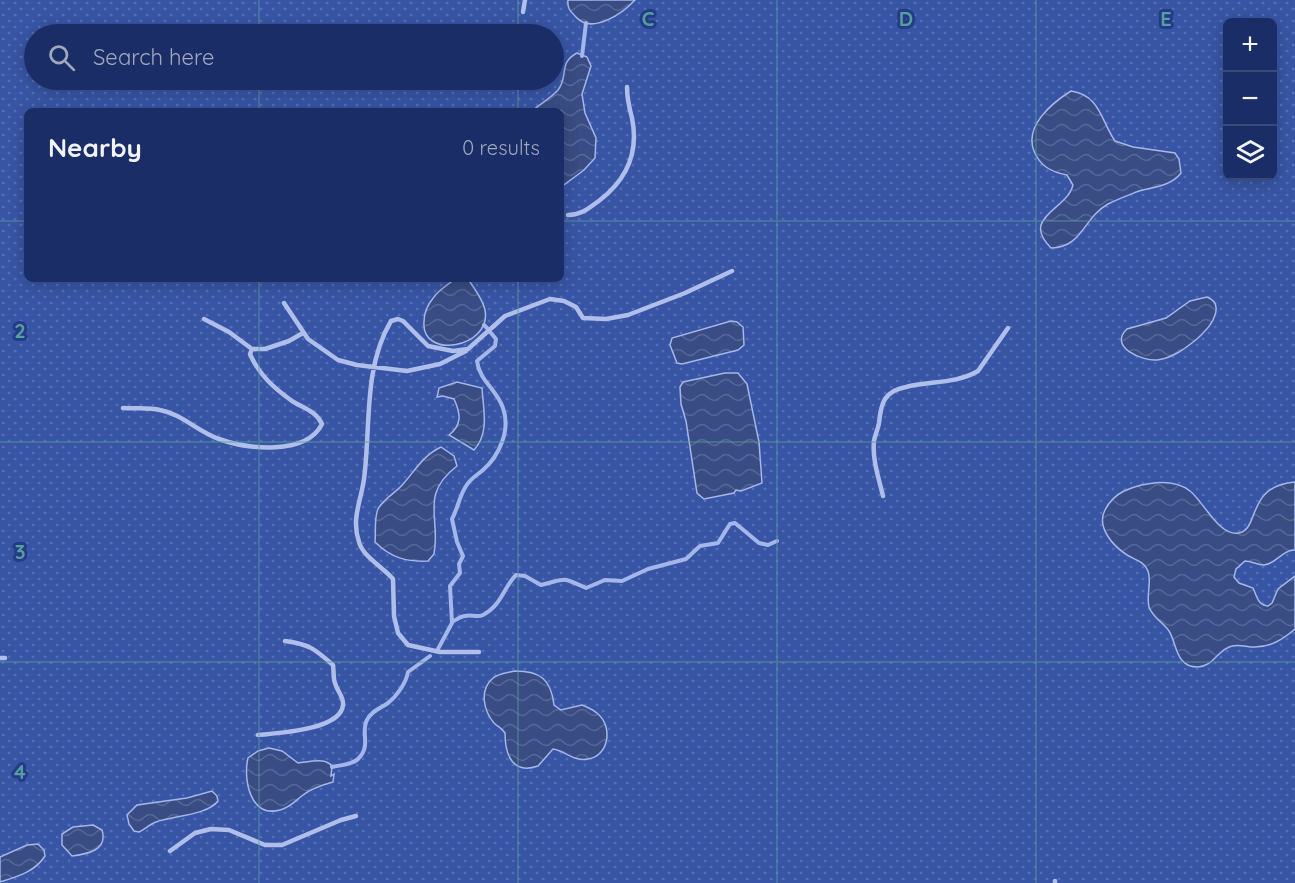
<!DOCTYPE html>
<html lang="en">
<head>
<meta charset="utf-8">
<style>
  :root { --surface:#1b2d66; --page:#24356c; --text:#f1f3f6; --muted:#a0a8bf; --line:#39497a }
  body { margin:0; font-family:Quicksand,sans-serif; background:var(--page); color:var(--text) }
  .controls { position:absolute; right:18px; top:18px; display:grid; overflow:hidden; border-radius:9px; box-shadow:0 3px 15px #0003 }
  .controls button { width:54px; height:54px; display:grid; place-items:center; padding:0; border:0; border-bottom:2px solid var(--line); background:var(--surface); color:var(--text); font:30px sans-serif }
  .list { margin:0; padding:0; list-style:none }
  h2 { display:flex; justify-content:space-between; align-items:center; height:78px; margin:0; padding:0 24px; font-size:26px }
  h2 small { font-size:20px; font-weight:400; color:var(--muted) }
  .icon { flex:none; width:33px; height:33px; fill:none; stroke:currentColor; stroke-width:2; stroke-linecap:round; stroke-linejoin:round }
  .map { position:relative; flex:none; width:1295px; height:883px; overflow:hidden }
  .search { position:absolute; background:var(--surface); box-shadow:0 3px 15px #0003; left:24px; top:24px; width:540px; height:66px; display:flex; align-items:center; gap:15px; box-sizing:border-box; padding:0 21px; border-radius:33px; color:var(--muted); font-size:22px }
  .panel { position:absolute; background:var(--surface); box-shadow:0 3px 15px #0003; left:24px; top:108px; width:540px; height:174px; border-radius:9px }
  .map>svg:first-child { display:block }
  .grass { fill:url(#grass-dots); fill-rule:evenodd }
  .water { fill:url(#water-waves); stroke:#a4b7ea; stroke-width:1.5 }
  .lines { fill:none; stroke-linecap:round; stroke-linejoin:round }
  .stream { stroke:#a4b7ea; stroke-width:4 }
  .lane { stroke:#afbfea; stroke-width:4.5 }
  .grid { fill:none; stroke:#579f9a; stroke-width:1.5; stroke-opacity:0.55 }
  .grid-label { font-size:20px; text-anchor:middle; font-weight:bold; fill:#579f9a; stroke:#243c88; stroke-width:6; stroke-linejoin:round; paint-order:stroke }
</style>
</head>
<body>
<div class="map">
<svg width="1295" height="883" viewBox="0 0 1295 883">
  <defs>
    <pattern id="grass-dots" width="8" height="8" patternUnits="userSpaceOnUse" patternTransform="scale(1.5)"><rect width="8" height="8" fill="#3855a5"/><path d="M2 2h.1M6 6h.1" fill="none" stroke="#566eb2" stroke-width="1.8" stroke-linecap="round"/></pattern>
    <pattern id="water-waves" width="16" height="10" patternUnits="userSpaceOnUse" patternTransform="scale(1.5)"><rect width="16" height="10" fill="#394c83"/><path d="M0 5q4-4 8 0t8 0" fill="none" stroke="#576796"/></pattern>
  </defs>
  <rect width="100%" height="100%" fill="#243c88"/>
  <path class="grass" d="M0,0H1295V883H0ZM1228,22H1272V176H1228ZM34,34H554V80H34ZM27,111H561V279H27Z"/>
  <path class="water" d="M568,0H635C623,13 592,35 576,17C570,11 567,8 568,0Z
    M577,53L587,57L591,66L582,94L585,113L596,138L595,158L584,170L561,187V111H532C540,104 551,98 558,90C569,76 558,63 577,53Z
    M1071,91C1100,95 1101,121 1115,141L1133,147L1175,153L1179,159L1181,173C1171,186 1154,187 1139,191C1129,195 1118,199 1108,204C1083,218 1083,247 1051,248C1020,217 1067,210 1073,185L1067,175C1051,172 1040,166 1034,151C1024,126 1052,103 1071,91Z
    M450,279H470V282C476,291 483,300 485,310C492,348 421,360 424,322C424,313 428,304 434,297C438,291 446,286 451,282Z
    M1207,297C1215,300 1218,306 1215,315C1212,325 1205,331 1198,338C1186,348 1173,358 1157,360C1142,361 1108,347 1127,329L1166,318L1190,301Z
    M731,321L737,322L743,327L744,345L738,350L682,364L677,363L670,345L672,338Z
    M725,373H738L747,384L759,442L762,483L741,491L736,490L734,493L704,499L697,493L686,421L681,404L680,387L683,382Z
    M457,382L482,388C483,408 490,433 474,450L449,435C462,425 461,414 454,399L443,396L437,397L439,388Z
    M441,447L454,456L457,466C419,495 441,518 434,554L428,561C407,562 391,558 375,542C376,533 374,518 378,509C383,499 397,492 404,483C416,469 424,455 441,447Z
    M1295,482V550C1282,550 1276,564 1264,565C1257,565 1252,561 1245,561L1236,569L1234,577L1239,583L1253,588C1257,597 1258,605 1268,606L1272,603L1278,589L1295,576V629C1283,639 1271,647 1255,647C1247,647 1239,644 1232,646C1218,649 1213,667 1198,667C1175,667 1177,643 1169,631C1163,622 1153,618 1149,607C1146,595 1152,582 1148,571C1144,561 1135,560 1127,555C1113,546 1096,527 1105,510C1109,502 1116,495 1124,491C1142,483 1172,477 1190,491C1204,502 1219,537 1239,533C1260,529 1246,486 1295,482Z
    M515,671C540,671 551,679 554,705L561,710L582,705C587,707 594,710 598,714C613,727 609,756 588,759C574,762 566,751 553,749L538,766C512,775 505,754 505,733C502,728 498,727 494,723C484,711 479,691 492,679C498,673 507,673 515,671Z
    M269,748L282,751L298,763C309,762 325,757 332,766L331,776L334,774L333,782C322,785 312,788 303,795C295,801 291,807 280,810C250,818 243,779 248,758L258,751Z
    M212,791L217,796L218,801C208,815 172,816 156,822C150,824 145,829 139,832L134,831L129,824L127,815L137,805L187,798Z
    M93,825L102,830C108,850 88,854 72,856L62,845V834L73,827Z
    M38,844L44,850L45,856C35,872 16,877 0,882V857L27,845Z"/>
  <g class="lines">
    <path class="stream" d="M582,56L586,23
      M484,325L487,328
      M452,622C456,620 461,616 465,616C471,614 477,618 483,615C502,605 503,588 516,575L525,576L541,585C567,579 560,576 586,588L605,580L622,581L648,569L686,559L700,546L718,543L730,524L735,523L759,543L768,545L777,541
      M438,649L452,623L450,586L460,573L459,564L463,556L457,542L452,519C458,508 459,497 466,486C471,478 476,476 483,470C499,456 511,430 503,408C497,390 479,380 477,361L495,346L496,339L491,333
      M332,767C340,765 352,765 358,759C372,745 360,733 367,720C371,711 381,708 388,703C397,696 406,683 408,672L430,656"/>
    <path class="lane" d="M523,12L525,0
      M568,215C582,215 589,208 600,200C627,179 639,152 632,118C629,107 627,98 627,87
      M284,303L308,339L338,360L357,365L407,371L440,364L466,351
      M204,319L229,332L252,349H265L289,341L303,333
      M123,408C135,409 148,407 160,410C182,414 198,432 219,439C247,449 306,456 322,424C316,411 303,408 292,401C274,388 259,375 250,354L252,349
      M883,496C879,479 872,459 874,441C875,435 878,429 879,423C881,403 884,391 906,387C930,381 956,384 978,371L1008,328
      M479,652H440L408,645L398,633L394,616L393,579C383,567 363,557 359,542C351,519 361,501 364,479C371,427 363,368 391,321L398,319L403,321L428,346L453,351L468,349L505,316L550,299L564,301L576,307L583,318L606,319L628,315L685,293L732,271
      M0,658H5
      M258,735C278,733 341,730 343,705C344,697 337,691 335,683C333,678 334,671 333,665C315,649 309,644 285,641
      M170,851L195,833L211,829L229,830L265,845H282L341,820L356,816
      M1055,883V881"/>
  </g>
  <path class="grid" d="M259,0V34M518,0V34M777,0V883M1036,0V883M259,80V111M518,80V111M0,221H27M561,221H1295M259,279V883M518,279V883M0,442H1295M0,662H1295"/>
  <g class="grid-label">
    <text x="648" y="26">C</text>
    <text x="906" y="26">D</text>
    <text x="1166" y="26">E</text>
    <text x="20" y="338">2</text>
    <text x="20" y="559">3</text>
    <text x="20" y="779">4</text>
  </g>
</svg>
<div class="controls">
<button>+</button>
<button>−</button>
<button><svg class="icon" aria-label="layers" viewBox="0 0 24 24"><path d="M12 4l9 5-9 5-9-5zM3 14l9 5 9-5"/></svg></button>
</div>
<div class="search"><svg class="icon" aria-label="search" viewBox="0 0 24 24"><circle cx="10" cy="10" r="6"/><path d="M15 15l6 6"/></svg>Search here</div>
<section class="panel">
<h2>Nearby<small>0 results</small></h2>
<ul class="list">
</ul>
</section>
</div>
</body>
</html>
